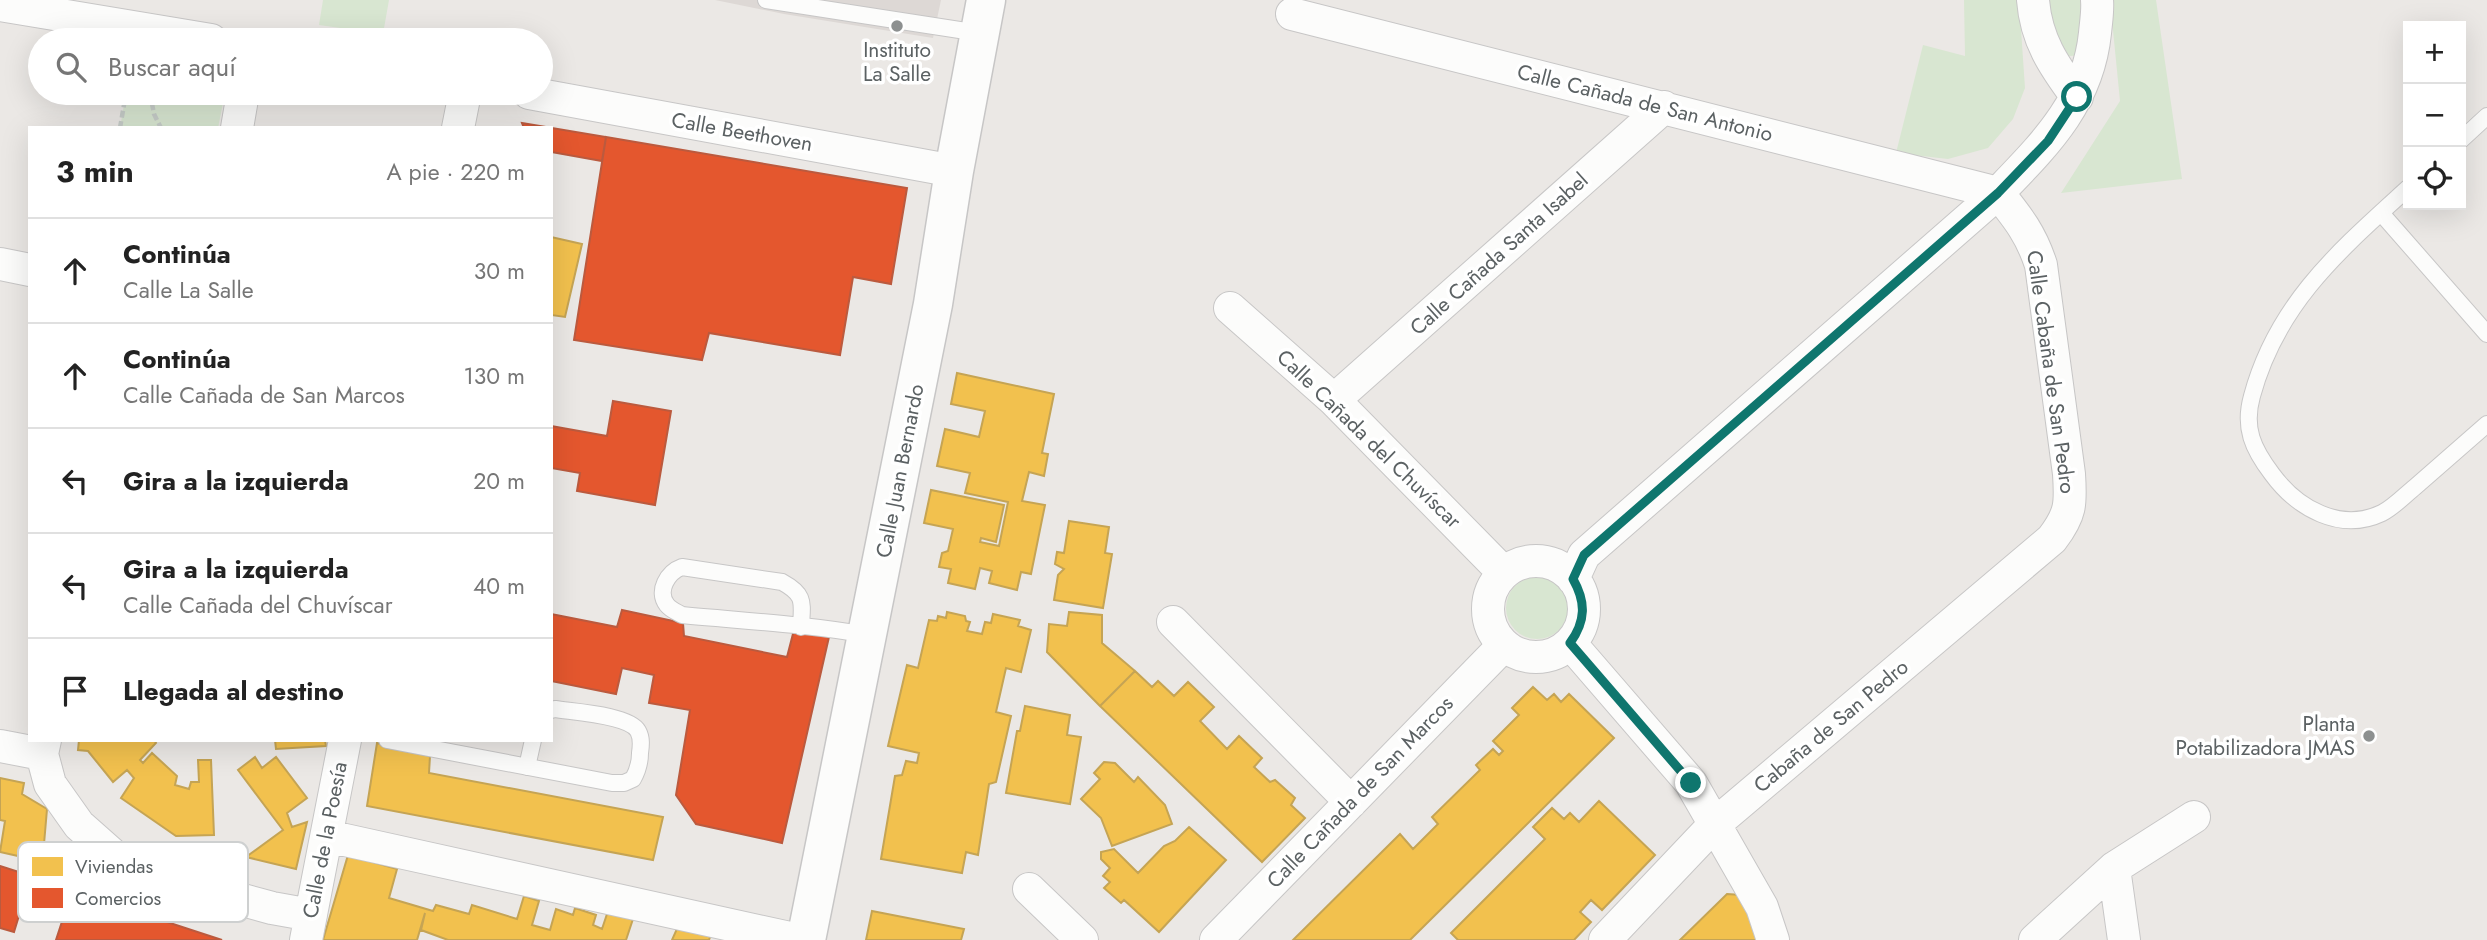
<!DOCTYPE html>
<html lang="es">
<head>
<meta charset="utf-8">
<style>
  :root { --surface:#fff; --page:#f2f2f2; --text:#222; --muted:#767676; --line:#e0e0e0 }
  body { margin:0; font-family:Jost,sans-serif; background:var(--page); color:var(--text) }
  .controls { position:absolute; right:21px; top:21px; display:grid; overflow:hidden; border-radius:0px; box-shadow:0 7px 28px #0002 }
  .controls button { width:63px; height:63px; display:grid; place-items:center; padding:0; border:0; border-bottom:2px solid var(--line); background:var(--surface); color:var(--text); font:35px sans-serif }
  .stop { position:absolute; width:21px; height:21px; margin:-16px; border:5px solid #0f766e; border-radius:50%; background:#fff }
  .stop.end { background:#0f766e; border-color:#fff; box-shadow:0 2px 7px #0008 }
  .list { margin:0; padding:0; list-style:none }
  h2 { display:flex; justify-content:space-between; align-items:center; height:91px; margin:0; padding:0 28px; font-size:30px }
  h2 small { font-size:23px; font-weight:400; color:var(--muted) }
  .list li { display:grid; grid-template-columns:46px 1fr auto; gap:21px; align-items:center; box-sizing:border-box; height:105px; padding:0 28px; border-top:2px solid var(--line) }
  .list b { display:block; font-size:26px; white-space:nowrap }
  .list p { margin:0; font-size:23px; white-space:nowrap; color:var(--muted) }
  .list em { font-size:23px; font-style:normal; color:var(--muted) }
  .icon { flex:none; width:38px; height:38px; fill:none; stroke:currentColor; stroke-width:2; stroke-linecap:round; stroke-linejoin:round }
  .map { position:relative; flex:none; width:2487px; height:940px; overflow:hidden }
  .search { position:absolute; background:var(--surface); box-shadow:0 7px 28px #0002; left:28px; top:28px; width:525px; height:77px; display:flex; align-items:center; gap:18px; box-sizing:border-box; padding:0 24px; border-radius:38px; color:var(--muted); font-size:26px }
  .panel { position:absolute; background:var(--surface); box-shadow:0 7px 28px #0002; left:28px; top:126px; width:525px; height:616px; border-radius:0px }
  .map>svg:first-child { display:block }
  .education { fill:#ddd8d5 }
  .green { fill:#d8e6d1 }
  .homes { fill:#f2c14e; stroke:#c5a454; stroke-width:2 }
  .shops { fill:#e4572e; stroke:#bb5a3e; stroke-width:2 }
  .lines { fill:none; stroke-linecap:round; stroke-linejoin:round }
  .service-casing { stroke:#c7c6c6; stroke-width:18 }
  .minor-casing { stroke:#c7c6c6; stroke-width:34 }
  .tertiary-casing { stroke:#c7c6c6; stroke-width:41 }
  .path { stroke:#c6ccc8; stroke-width:4.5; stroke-dasharray:7 3.5; stroke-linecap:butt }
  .service { stroke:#fcfcfb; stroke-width:16 }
  .minor { stroke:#fcfcfb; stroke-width:32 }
  .tertiary { stroke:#fcfcfb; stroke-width:38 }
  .route { stroke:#0f766e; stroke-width:9 }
  .poi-dot { fill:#8d9090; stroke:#fff; stroke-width:2.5 }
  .labels { text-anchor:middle; stroke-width:7; stroke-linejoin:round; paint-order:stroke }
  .poi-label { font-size:21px; fill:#5b6163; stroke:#fff }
  .street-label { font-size:21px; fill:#5b6163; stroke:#fff }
  .key { fill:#fff; stroke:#ced0d0; stroke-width:2 }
  .key-label { font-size:19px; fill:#5b6163 }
</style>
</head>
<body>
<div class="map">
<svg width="2487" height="940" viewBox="0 0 2487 940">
  <rect width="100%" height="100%" fill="#ebe8e5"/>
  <path class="education" d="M715,0H941L933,38L784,14Z"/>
  <path class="green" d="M323,0H389L383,34L319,25Z
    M1964,0H2019L2025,88L2013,119L1988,148L1948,159L1896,153L1923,45L1965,56Z
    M2049,0H2083L2086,55L2069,56L2054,30Z
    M2110,0H2156L2182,179L2061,193L2120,101Z
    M126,93H225L218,128H120Z
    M1506 608a31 31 0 1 1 62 0a31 31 0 1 1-62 0Z"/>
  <path class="homes" d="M551,237L582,244L565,317L551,315Z
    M957,373L1054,394L1042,453L1048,454L1044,476L1029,472L1022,501L1045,505L1031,574L1021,572L1017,590L989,583L992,571L980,568L975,589L948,583L951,569L939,567L942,553L948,551L953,529L924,523L931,490L1004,505L996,542L981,538L980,542L999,546L1008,502L965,493L970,473L937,466L945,429L979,437L985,411L951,404Z
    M1069,521L1109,527L1105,553L1112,554L1103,608L1054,600L1058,575L1064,569L1055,564L1057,552L1064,553Z
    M947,612L965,616L966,621L970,622L967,631L982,634L985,622L991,623L993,614L1020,620L1018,626L1031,630L1021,672L1006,668L996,712L1011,716L996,782L989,784L978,855L966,852L962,873L881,859L895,776L902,775L906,761L917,763L919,753L888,746L907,665L918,668L929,620L937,621L938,616L946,618Z
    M1069,612L1102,615V643L1135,671L1100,706L1047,652L1049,624L1067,626Z
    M1135,671L1152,687L1158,681L1174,696L1188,682L1214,707L1200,721L1227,749L1239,736L1262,758L1254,767L1270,782L1275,780L1295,798L1291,805L1305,818L1262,862L1100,706Z
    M1533,687L1547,700L1554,694L1561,702L1569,694L1614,738L1410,940H1293L1400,834L1413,849L1438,824L1432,817L1480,770L1476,765L1493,749L1499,755L1503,751L1493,741L1519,715L1512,708Z
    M1025,706L1070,715L1067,735L1081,737L1070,804L1006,793L1017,731H1020Z
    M79,740H154L156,743L140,760L143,763L152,753L177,776L175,785L189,789L191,782H199L198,760H211L214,835L176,836L121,798L134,778L127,770L113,782L88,751L78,750Z
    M275,740H325L326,746L276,749Z
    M377,743L430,756L429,773L663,817L653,860L367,806Z
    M255,757L262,768L276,757L307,798L287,813L292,827L307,822L296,869L246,857L283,830L238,770Z
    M1104,762L1115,763L1134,782L1138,777L1165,805L1172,824L1112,846L1101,818L1081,799L1100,779L1094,773Z
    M0,778L24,783L22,794L47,809L44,844H41L40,855L19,851L18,856L0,852L5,821L0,820Z
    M1599,801L1655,855L1602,910L1591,900L1580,912L1591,922L1574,940H1458L1451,933L1545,839L1533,827L1552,808L1564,819L1570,813L1579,822Z
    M1189,827L1226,860L1159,932L1124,900L1121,903L1104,888L1110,882L1103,876L1110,868L1101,859V852L1114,849L1138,873L1164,846L1175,841Z
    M348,855L397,869L389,898L433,911L436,905L469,914L472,905L517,919L524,896L539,901L532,925L550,930L556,909L573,915L575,908L596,915L593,925L602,929L608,911L633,919L626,940H448L421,930L425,913L417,940H323Z
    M1727,894L1741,895L1769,940H1680Z
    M872,911L964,929L961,940H866Z
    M680,922L711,934L709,940H672Z"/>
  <path class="shops" d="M522,123L606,137L602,161L551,152V128H524Z
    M606,137L907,188L891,284L853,277L840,355L709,333L702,360L574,340Z
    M613,401L671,411L655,505L577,491L580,473L551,468V426L607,436Z
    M622,610L683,623L684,636L787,657L795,626L829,637L782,843L696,824L676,795L690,710L649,703L654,675L622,668L616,694L551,681V614L617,627Z
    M0,866L31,876L14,932L0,928Z
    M72,891L222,940H56Z"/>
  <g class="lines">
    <defs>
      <path id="service" d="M766,0L979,33
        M2461,140L2487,116
        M2408,188C2340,250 2277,303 2252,396C2243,428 2253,449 2272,474C2297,508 2340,533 2382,513C2394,507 2405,495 2415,487C2439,466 2463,445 2487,424
        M2381,213L2487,334
        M801,627C802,603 806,595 782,582L682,567C668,572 656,591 667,605C671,610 677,612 682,615C744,621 806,624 867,635
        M387,740L612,783H624L633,779C638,770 640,763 640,753C641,746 642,738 638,731C629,715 574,712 555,709L551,710
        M527,767L533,740"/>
      <path id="minor" d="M2033,0C2036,40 2054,66 2077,97
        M0,5L211,40
        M1292,14L1998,193
        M529,93L954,171
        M237,128L243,93
        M458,128L465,93
        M0,264L30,270
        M1230,308L1334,400L1504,573
        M1334,400L1664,107
        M1488 609a48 48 0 1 1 96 0a48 48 0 1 1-96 0Z
        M1573,579L1584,555L1998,193C2044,145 2088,103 2095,33C2096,22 2098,11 2097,0
        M1173,622L1351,802
        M1570,643L1691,783L1762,907L1773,940
        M45,740L42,754L50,784L79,825L114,856L145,873L272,908L311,915
        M0,746L42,754
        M327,836L799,940
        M2114,868L2124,940
        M1029,889L1082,940
        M306,940L345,740
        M1216,940L1504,645
        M1605,940L1715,824L2052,539C2071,514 2071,504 2069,474L2041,265C2031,234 2018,218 1998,193
        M2035,940L2114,868L2194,817"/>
      <path id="tertiary" d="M806,940L933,304L954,171L986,0"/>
    </defs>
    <use href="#service" class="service-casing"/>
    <use href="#minor" class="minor-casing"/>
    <use href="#tertiary" class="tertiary-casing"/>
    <path class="path" d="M150,93L154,114L161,128
      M120,128L126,93"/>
    <use href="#service" class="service"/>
    <use href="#minor" class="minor"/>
    <use href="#tertiary" class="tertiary"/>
  </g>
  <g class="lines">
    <path class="route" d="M1691,783L1570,643C1586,621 1586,602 1573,579L1584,555L1998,193L2048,141L2077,97"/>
  </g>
  <g class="poi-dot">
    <circle cx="897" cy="26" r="7"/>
    <circle cx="2369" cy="736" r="7"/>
  </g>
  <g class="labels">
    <g class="poi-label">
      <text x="897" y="57">Instituto<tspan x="897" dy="24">La Salle</tspan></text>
      <text x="2355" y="731" text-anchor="end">Planta<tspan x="2355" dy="24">Potabilizadora JMAS</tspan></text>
    </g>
    <g class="street-label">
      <text transform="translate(1645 103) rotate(14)" y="7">Calle Cañada de San Antonio</text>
      <text transform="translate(742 132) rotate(10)" y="7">Calle Beethoven</text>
      <text transform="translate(1499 254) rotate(-42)" y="7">Calle Cañada Santa Isabel</text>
      <text transform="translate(2051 372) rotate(82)" y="7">Calle Cabaña de San Pedro</text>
      <text transform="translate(1369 439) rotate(44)" y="7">Calle Cañada del Chuvíscar</text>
      <text transform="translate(900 471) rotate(-79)" y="7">Calle Juan Bernardo</text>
      <text transform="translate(1831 726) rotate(-40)" y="7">Cabaña de San Pedro</text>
      <text transform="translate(1360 792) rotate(-46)" y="7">Calle Cañada de San Marcos</text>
      <text transform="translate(325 840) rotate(-79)" y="7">Calle de la Poesía</text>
    </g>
  </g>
  <rect x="18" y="842" width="230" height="80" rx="10" class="key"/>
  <rect x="32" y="857" width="31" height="19" fill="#f2c14e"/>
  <rect x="32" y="888" width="31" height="20" fill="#e4572e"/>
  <g class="key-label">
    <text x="75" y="873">Viviendas</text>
    <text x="75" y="905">Comercios</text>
  </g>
</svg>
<div class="controls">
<button>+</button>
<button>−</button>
<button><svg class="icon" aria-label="locate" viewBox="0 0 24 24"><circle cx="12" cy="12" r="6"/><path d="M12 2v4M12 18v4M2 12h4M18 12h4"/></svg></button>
</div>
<div class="stop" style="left:2077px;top:97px"></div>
<div class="stop end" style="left:1691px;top:783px"></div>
<div class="search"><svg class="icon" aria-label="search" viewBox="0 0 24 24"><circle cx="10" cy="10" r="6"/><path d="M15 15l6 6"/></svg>Buscar aquí</div>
<section class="panel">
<h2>3 min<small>A pie · 220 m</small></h2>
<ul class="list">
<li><svg class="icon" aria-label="ahead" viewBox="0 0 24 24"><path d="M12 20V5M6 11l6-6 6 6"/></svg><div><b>Continúa</b><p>Calle La Salle</p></div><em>30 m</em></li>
<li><svg class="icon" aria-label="ahead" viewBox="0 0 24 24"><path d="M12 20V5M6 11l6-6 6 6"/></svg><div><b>Continúa</b><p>Calle Cañada de San Marcos</p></div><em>130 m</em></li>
<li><svg class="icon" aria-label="left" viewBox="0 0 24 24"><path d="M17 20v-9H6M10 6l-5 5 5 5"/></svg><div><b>Gira a la izquierda</b></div><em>20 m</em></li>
<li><svg class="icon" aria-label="left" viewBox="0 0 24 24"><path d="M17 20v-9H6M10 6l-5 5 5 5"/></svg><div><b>Gira a la izquierda</b><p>Calle Cañada del Chuvíscar</p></div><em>40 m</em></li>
<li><svg class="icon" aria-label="arrive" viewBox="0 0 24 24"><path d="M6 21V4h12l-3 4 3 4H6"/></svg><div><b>Llegada al destino</b></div></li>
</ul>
</section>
</div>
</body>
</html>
